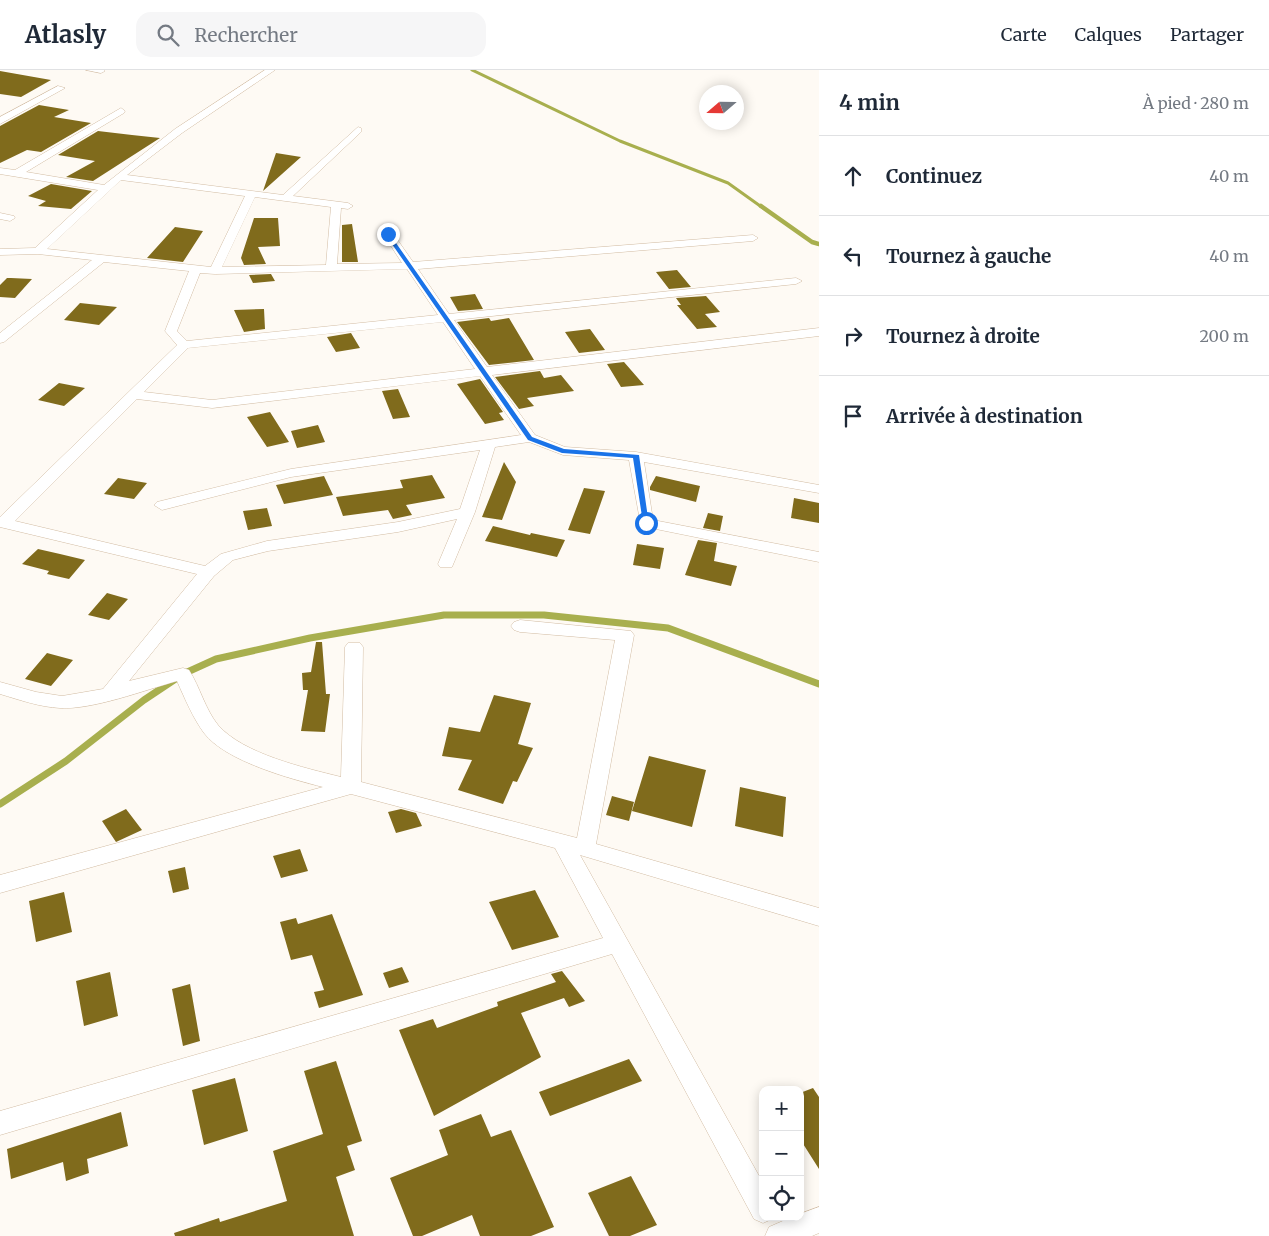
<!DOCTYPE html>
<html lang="fr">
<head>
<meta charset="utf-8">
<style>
  :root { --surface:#fff; --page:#f6f6f7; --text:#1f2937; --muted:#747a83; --line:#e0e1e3 }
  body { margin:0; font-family:Merriweather,serif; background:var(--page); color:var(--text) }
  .controls { position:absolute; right:15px; bottom:15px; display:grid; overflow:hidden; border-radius:10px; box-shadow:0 2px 12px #0003 }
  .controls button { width:45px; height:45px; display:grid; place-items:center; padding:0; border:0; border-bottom:1px solid var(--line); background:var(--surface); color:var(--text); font:25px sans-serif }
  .compass { position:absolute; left:699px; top:15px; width:45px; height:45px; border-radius:50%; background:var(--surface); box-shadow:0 2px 12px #0003; rotate:250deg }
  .stop { position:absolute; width:15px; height:15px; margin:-11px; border:4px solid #1a73e8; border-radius:50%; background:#fff }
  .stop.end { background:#1a73e8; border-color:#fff; box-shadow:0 1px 5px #0008 }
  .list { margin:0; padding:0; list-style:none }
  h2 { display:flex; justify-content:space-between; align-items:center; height:65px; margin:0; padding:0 20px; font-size:21px }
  h2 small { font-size:16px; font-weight:400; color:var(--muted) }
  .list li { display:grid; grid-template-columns:32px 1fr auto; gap:15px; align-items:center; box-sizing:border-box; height:80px; padding:0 20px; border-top:1px solid var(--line) }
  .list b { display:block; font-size:19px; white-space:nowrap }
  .list em { font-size:16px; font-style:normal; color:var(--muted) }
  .icon { flex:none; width:28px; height:28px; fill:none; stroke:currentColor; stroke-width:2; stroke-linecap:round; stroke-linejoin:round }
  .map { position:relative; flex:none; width:819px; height:1166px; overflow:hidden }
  header { display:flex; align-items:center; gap:30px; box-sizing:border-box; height:70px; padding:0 25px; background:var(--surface); border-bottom:1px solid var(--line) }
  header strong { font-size:24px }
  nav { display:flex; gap:28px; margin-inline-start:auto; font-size:18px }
  .search { width:350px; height:45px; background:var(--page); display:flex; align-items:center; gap:12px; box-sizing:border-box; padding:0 18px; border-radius:15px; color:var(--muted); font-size:19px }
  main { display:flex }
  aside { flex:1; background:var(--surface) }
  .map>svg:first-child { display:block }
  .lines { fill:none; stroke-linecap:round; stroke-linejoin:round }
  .stream-far2 { stroke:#a8af4e; stroke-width:3 }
  .stream-far1 { stroke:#a8af4e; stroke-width:4.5 }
  .stream { stroke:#a8af4e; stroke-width:7 }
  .building { fill:#806b1c }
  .street-casing { stroke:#d2bca3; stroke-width:1 }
  .street { fill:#fff; fill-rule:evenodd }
  .route { fill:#1a73e8 }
</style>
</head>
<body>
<header>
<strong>Atlasly</strong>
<div class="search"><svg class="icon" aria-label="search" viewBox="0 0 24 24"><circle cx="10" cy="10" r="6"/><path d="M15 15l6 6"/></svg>Rechercher</div>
<nav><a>Carte</a><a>Calques</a><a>Partager</a></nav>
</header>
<main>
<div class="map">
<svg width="819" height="1166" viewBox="0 0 819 1166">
  <rect width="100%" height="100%" fill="#fefaf4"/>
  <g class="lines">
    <path class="stream-far2" d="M472,0L620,71L728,113L763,138"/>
    <path class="stream-far1" d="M761,136L812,172L819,174"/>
    <path class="stream" d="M0,734L66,691L144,630L183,604L216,589L310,568L444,545H544L668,558L819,614"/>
  </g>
  <path class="building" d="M0,1L51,10L21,27L0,24Z
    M39,35L69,40L54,47L91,53L41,82L27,80L0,93V56Z
    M98,61L132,65L160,68L93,111L66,107L95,91L58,85Z
    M276,83L301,87L263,121Z
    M51,114L92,121L71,139L38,136L46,131L28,126Z
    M254,148H278L280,176L258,177L266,194L244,195L241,188Z
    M352,154L358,192H342V155Z
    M175,157L203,161L183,192L147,188Z
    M677,200L691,217L669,219L656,202Z
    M271,204L275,211L253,213L249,205Z
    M7,208H11L32,209L15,228L0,227V215Z
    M475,224L483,239L458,241L450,227Z
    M706,226L720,242L705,244L717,257L697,259L677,235H681L676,228Z
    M80,233L117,237L99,255L64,250Z
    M264,239L265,259L244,262L234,240Z
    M489,248L491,251L509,248L534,290L489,295L457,252Z
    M590,259L605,280L579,283L565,262Z
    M351,263L360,278L336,282L327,267Z
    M624,292L644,315L621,317L607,294Z
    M540,301L544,308L561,305L574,321L527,328L534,336L519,339L495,307Z
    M480,309L503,342L499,343L504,350L485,354L457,314Z
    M59,313L85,318L64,336L38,330Z
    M398,319L410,347L393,349L382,321Z
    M270,342L289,372L267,377L247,347Z
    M318,355L325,372L297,378L291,361Z
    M504,392L516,412L502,450L482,447Z
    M432,405L445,428L406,435L412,445L393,449L388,440L343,446L336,427L403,418L400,410Z
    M324,406L333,425L284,434L276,415Z
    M656,406L700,416L696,432L650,420V417Z
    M118,408L147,413L134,429L104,424Z
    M584,418L605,421L590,464L568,460Z
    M794,428L819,433V453L791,448Z
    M267,438L272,456L248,460L243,441Z
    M708,443L723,446L720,461L703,458Z
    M493,456L530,465L531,463L565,470L557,487L485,471Z
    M698,470L717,473L714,491L737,496L731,516L685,505Z
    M637,474L664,478L660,499L633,495Z
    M38,479L60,484L85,490L69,509L47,504L49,501L22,494Z
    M107,523L128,529L109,550L88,545Z
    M316,572H322L326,624H330L325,662L301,661L308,620H303L302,603L311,602Z
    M47,583L73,590L51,616L25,609Z
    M494,625L531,633L518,674L533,678L517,712L513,711L503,734L458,720L472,690L442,686L449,657L480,662Z
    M649,686L706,700L692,757L632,741Z
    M740,717L786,727L783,767L735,756Z
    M612,726L634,732L629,751L606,745Z
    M126,739L142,760L116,772L102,751Z
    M401,739L416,743L422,756L396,763L388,742Z
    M300,779L308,801L281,808L273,786Z
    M185,797L189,819L173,823L168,801Z
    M535,820L559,867L512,880L489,832Z
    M64,822L72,862L36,872L29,831Z
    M332,844L363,925L319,938L314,922L324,920L312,885L291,890L280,852L296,848L298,854Z
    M402,897L409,912L389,918L383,903Z
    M562,901L585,931L569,937L564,928L521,943L541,987L434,1046L399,960L433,949L437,958L498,936L497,932L556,912L551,904Z
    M110,902L118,946L84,956L76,911Z
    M190,914L200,971L183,976L172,919Z
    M629,989L642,1011L550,1046L539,1022Z
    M336,991L362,1071L347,1076L355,1100L336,1107L354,1166H175L174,1163L219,1148L220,1152L287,1131L273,1081L323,1064L304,1001Z
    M235,1008L248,1061L204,1075L192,1020Z
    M813,1018L819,1027V1099L800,1069V1023Z
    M121,1042L128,1076L87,1089L89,1103L66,1111L63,1092L11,1109L7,1079Z
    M481,1044L491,1067L511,1060L554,1157L531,1166H480L472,1145L422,1166H413L390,1108L448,1085L439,1060Z
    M631,1106L657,1155L630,1166H609L588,1123Z"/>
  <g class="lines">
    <defs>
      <path id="street" d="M86,0H104L105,1L101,3Z
        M265,0H275L182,63L127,105L283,125L358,57L361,58V62L293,126L348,133L353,136L348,139L341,138L337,194L402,193L383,164L388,161L392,162L413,192L753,165L758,168L753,171L418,199L449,244L796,208L802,211L796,214L454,250L487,297L819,258V266L492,305L535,365L565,377L636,382L819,415V423L644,392L653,450L819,482V492L641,456L629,390L563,385L529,372L495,377L475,442L452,497H440L438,494L457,449L398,462L268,481L233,490L214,506L129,611L183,598L189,600C200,617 205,639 218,655C243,684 305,698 341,707L345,577L348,573H360L363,577L361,712L577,768L615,570L520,562L514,560L511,556L514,552L520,550L631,561L634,565L596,774L819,838V856L580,785L763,1113V1147H773L772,1149L763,1153L754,1149L612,884L0,1065V1041L603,868L555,778L351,724L0,823V805L323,717C291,709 225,691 204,663C193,648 185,629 177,611C145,620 92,640 60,638C40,637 20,630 0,624V612L36,622L62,626L103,619L197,504L0,457V447L177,275L165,261L189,201L104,192L4,272L0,273V263L92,190L38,184L0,185V179L35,178L98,120L0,104V98L15,100L121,38L125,41L124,43L26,102L104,115L175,59ZM121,110L245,126L211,197L47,179ZM255,127L331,137L326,195L222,197ZM407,199L438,245L187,271L177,261L200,203L215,204ZM443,252L475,299L212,330L144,322L188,278ZM480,306L521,365L291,399L157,432L154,435L162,440L291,407L480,380L460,439L398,452L267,471L221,484L205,496L15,451L137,329L212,338Z
        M58,16L65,18L0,54V47Z
        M0,143L14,146L15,148L10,151L0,149Z
        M819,1137V1163L812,1166H765L769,1157L792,1147H800V1144Z"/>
    </defs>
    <use href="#street" class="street-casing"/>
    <use href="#street" class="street"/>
  </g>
  <path class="route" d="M389,163L532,367L564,379L639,385L649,455L643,453L633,388L562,383L528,370L385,164Z"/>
</svg>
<div class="controls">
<button>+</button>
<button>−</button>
<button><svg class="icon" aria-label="locate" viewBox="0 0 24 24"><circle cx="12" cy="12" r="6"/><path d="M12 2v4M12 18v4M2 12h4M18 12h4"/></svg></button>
</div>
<svg class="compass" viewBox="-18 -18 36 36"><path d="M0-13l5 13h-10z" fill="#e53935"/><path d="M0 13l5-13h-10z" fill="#747a83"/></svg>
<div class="stop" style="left:646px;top:453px"></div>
<div class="stop end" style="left:388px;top:164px"></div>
</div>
<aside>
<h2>4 min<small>À pied · 280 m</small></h2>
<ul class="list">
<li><svg class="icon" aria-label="ahead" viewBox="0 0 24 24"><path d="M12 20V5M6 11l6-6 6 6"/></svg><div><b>Continuez</b></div><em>40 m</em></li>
<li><svg class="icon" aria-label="left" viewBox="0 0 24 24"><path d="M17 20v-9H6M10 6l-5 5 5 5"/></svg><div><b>Tournez à gauche</b></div><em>40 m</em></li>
<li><svg class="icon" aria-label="right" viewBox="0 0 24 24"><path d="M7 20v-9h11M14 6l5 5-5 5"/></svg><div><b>Tournez à droite</b></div><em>200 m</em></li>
<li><svg class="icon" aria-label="arrive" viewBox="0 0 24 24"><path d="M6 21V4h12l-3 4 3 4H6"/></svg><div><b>Arrivée à destination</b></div></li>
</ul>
</aside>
</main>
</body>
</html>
